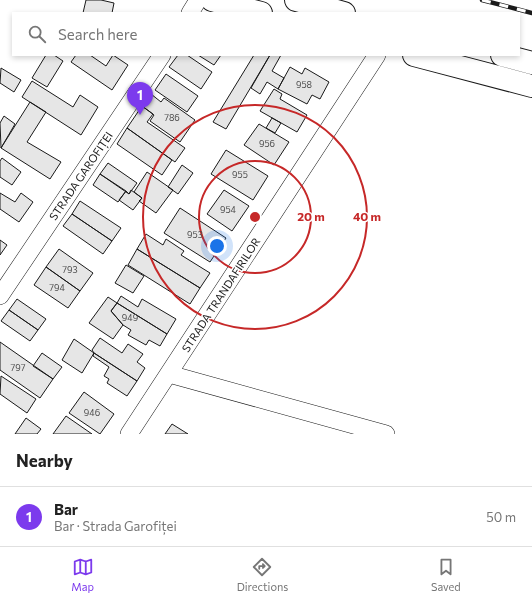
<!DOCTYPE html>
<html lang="en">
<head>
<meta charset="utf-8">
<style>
  :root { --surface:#fff; --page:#f2f2f2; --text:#222; --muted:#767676; --line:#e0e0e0; --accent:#7c3aed }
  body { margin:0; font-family:Commissioner,sans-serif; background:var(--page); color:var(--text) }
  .you { position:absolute; left:217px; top:246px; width:14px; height:14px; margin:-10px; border:3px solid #fff; border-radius:50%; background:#1a73e8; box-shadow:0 0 0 6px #1a73e833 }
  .badge { display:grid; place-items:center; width:26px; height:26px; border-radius:50%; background:var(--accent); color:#fff; font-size:13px; font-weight:700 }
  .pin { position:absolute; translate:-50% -33px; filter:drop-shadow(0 1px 2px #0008) }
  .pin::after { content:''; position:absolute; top:21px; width:14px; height:12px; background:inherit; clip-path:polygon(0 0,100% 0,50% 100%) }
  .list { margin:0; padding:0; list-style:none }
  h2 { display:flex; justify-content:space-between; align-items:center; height:52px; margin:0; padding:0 16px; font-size:17px }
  h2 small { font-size:13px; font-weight:400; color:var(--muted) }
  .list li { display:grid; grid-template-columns:26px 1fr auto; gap:12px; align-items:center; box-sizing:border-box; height:60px; padding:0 16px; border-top:1px solid var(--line) }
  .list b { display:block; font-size:15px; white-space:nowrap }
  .list p { margin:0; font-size:13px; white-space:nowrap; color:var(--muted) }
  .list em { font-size:13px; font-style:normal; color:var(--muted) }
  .icon { flex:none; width:22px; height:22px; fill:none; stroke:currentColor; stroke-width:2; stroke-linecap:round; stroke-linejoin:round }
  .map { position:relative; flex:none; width:532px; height:434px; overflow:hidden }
  .search { position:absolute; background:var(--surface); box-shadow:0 2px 6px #0003; left:12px; right:12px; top:12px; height:44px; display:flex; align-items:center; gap:10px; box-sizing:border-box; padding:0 14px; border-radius:0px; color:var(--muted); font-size:15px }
  .sheet { height:112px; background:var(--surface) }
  nav { display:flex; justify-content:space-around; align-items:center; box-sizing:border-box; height:56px; border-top:1px solid var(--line); background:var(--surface); font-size:11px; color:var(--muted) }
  nav a { display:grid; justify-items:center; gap:2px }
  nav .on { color:var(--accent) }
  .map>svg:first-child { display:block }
  .building { fill:#e6e6e6; stroke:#1a1a1a }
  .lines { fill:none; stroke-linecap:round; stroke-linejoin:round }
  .street-casing { stroke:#1a1a1a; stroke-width:18 }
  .highway-casing { stroke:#1a1a1a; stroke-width:24 }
  .street { stroke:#fff; stroke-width:17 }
  .highway { stroke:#fff; stroke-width:22 }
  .rail-casing { stroke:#1a1a1a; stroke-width:4.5 }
  .rail { stroke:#fff; stroke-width:3; stroke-dasharray:9; stroke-linecap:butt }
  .ring { fill:none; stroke:#c62828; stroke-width:2 }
  .labels { text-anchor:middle; stroke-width:3; stroke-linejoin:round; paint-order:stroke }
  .number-label { font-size:9px; fill:#4d4d4d }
  .street-label { font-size:11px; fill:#1a1a1a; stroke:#fff }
  .centre { fill:#c62828; stroke:#fff; stroke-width:2 }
  .ring-label { font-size:12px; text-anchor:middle; font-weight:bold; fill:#c62828; stroke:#fff; stroke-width:3; stroke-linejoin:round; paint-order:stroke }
</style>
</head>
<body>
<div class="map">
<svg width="532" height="434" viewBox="0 0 532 434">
  <rect width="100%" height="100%" fill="#fff"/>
  <path class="building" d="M86,0H101L114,3L112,13H83Z
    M46,55H54L63,61L47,87L32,78Z
    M76,55H90L106,66L113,55L128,65L112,90L71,62Z
    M178,55H187L212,72L201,89L169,67Z
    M198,55H221L214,65Z
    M254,55H270L226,129L213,122Z
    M270,55H281L272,71L284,78L278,89L267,82L260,94L251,88Z
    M290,67L302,74L305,68L329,82L320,99L312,95L307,104L278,89Z
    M1,68L21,80L14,92L0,83Z
    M166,74L198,96L187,112L155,90Z
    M32,81L73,107L80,95L98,107L81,135L22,97Z
    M274,89L282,94L280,99L307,115L297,132L260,111Z
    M151,94L161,102L164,98L195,120L180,142L150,121L154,115L142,106Z
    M30,102L46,112L27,142L61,162L50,179L1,148Z
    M142,106L153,114L147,122L185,148L175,162L127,128Z
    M4,116L15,124L1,148L0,123Z
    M272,118L281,123L275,133L266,128Z
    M259,124L289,142L274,165L244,145Z
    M127,128L172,160L162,175L117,144Z
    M226,150L268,176L253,200L211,174Z
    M2,158L21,172L12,185L0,177V161Z
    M108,163L137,183L129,194L100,174Z
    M182,165L193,173L178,194L168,187Z
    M147,172L173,190L156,213L139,201L142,198L134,192Z
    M100,174L126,191L118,202L93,185Z
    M131,190L142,198L133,210L119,200L126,191L129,194Z
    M224,190L249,206L232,231L207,214Z
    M0,193L15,202L21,193L33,202L19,222L0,209Z
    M80,201L121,228L112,241L72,214Z
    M180,208L226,238L210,262L164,233Z
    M72,214L112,241L103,254L63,226Z
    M146,234L163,245L166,239L184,251L181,255L210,273L200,288L137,249Z
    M0,240L7,245L0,255Z
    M59,249L93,273L80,291L46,267Z
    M137,249L200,288L190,304L128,265Z
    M126,265L144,276L133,293L115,283Z
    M46,267L80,291L68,308L34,285Z
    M121,296L138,307L142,299L176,319L167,334L117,303Z
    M108,297L117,303L111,311L123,325L113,339L89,323Z
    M17,299L46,319L38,330L9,310Z
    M117,303L167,334L160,346L149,340L146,345L128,335L131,330L123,325L111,311Z
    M9,310L38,330L30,341L1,321Z
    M100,338L122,353L128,344L143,354L137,362L145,368L137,381L94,353L92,350Z
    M74,339L94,353L82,373L62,360Z
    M0,342L53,379L40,398L0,370Z
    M42,353L62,367L53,379L33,366Z
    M94,353L137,381L127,396L107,383L109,379L104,376L109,367L93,356Z
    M1,376L36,399L27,413L0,394Z
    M84,392L114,414L100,434L69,413Z
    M66,416L92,434H53Z
    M26,418L41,429L37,434H15Z
    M172,424L188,434H165Z"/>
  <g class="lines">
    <defs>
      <path id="street" d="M190,13L198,0
        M0,296L162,55
        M169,374L386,434
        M129,434L377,55"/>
      <path id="highway" d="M212,0L261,13
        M296,0L344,13
        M414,55L532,86
        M502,55L532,63"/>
    </defs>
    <use href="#street" class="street-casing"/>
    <use href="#highway" class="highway-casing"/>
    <use href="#street" class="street"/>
    <use href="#highway" class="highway"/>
    <defs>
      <path id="rail" d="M482,0L532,13"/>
    </defs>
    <use href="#rail" class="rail-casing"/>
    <use href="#rail" class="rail"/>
  </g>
  <g class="ring">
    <circle cx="255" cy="217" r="56"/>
    <circle cx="255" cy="217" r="112"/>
  </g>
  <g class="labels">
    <g class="number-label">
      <text x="304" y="88">958</text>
      <text x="172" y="121">786</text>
      <text x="267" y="147">956</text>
      <text x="240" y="178">955</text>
      <text x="228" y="213">954</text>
      <text x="195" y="238">953</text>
      <text x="70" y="273">793</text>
      <text x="57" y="291">794</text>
      <text x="130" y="321">949</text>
      <text x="18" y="371">797</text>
      <text x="92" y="416">946</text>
    </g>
    <g class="street-label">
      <text transform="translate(81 176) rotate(-56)" y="4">STRADA GAROFIȚEI</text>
      <text transform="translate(221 295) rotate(-57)" y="4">STRADA TRANDAFIRILOR</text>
    </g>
  </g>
  <circle cx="255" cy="217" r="6" class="centre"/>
  <g class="ring-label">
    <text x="311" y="221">20 m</text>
    <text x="367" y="221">40 m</text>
  </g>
</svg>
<div class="you"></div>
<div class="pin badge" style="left:140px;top:115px">1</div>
<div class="search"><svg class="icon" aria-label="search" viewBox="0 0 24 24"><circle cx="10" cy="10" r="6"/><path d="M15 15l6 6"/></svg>Search here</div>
</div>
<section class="sheet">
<h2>Nearby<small></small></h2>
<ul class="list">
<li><span class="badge">1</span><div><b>Bar</b><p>Bar · Strada Garofiței</p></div><em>50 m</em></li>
</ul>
</section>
<nav>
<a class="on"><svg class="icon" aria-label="map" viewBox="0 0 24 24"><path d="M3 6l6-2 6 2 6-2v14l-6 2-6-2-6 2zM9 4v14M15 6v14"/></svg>Map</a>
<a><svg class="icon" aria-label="directions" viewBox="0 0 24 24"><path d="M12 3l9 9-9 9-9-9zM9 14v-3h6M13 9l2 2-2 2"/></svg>Directions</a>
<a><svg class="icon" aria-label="saved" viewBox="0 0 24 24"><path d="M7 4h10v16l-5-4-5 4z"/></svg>Saved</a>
</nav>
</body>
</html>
